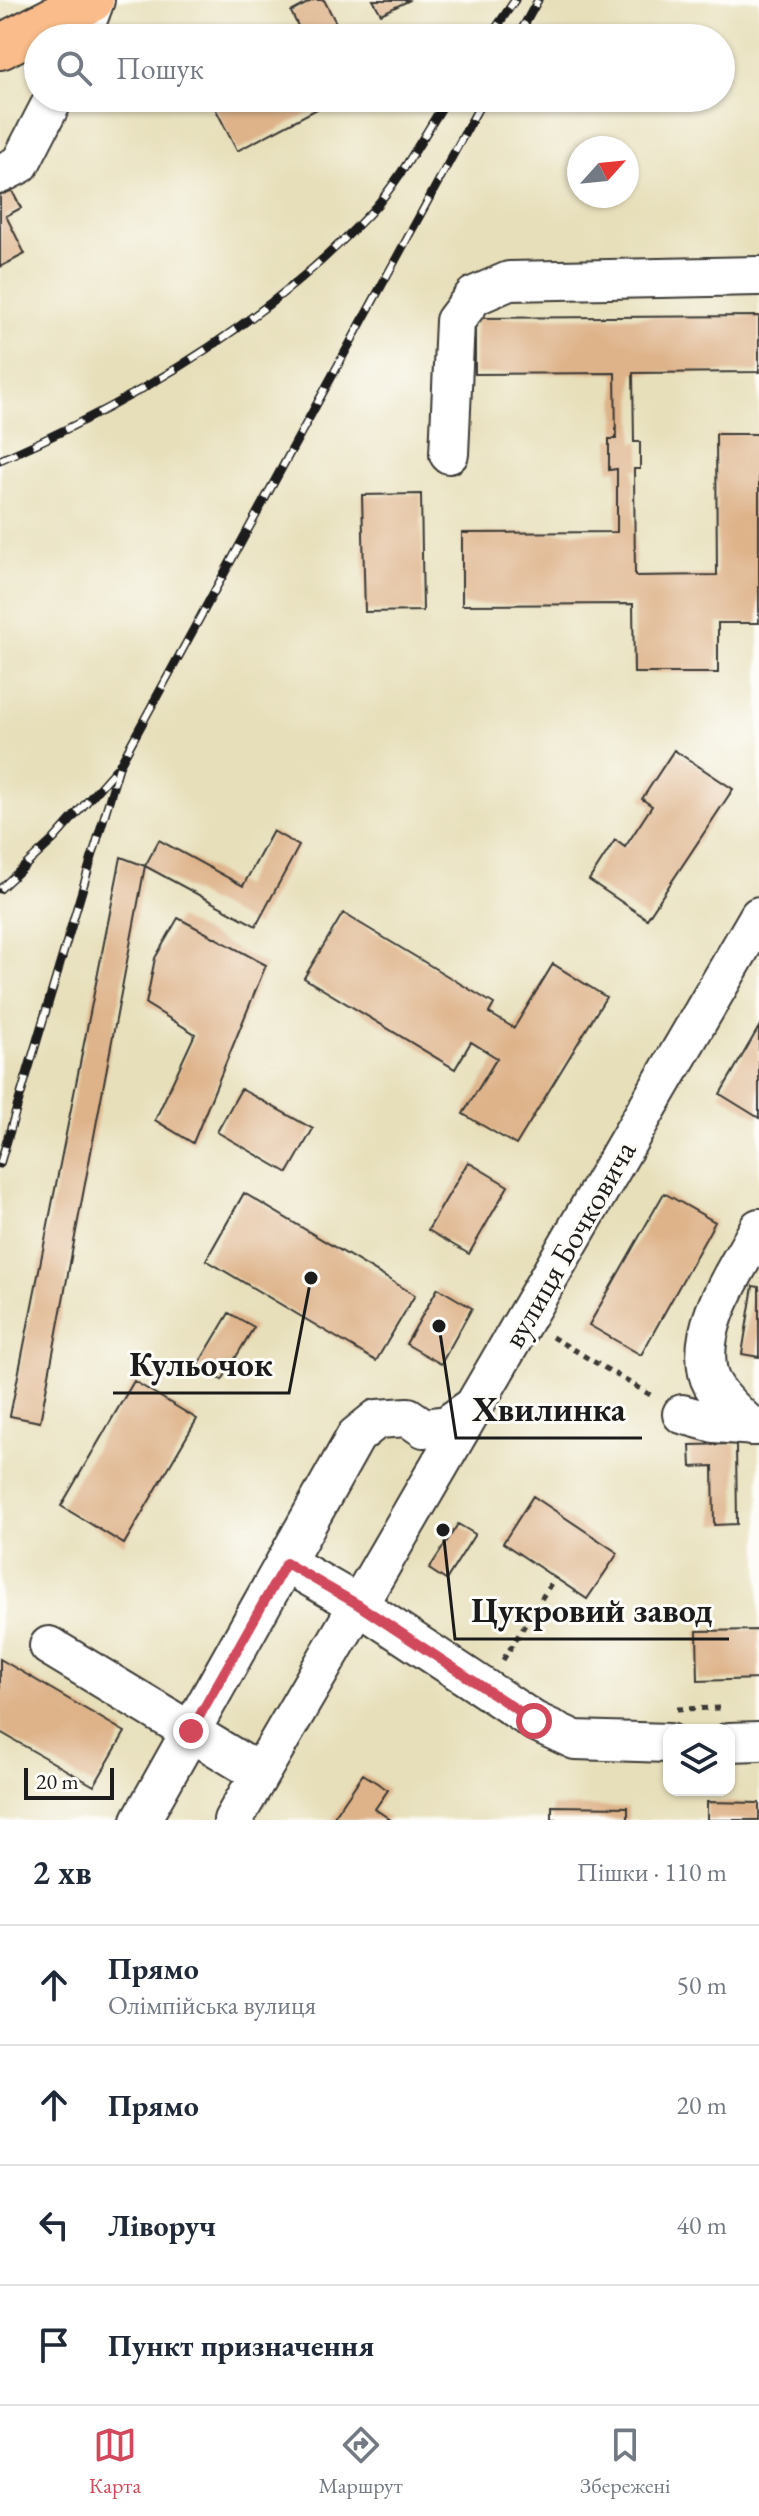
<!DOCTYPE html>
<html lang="uk">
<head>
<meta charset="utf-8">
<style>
  :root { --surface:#fff; --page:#f2f2f3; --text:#1f2937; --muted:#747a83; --line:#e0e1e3; --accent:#d1495b }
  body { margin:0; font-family:"EB Garamond",serif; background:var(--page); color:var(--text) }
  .controls { position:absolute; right:24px; bottom:24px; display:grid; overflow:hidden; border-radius:16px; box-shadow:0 2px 6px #0004 }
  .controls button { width:72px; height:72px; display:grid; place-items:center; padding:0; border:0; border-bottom:2px solid var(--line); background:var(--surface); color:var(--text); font:40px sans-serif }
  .compass { position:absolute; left:567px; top:136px; width:72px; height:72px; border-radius:50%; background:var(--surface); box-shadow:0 2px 6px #0004; rotate:63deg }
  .scale { position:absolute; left:24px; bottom:20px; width:90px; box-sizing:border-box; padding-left:8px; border:4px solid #1c1c1c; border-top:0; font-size:22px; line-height:28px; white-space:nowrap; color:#1c1c1c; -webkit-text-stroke:6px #fdfcf7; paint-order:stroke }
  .stop { position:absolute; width:24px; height:24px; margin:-18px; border:6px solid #d1495b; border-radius:50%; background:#fff }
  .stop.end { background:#d1495b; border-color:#fff; box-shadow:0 2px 8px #0008 }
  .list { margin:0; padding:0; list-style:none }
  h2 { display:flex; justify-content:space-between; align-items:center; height:104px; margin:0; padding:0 32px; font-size:34px }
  h2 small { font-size:26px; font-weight:400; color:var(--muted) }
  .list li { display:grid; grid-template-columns:52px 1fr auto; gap:24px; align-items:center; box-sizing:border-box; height:120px; padding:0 32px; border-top:2px solid var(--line) }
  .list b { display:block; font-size:30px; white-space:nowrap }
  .list p { margin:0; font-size:26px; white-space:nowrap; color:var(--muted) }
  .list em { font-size:26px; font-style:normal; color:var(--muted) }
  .icon { flex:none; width:44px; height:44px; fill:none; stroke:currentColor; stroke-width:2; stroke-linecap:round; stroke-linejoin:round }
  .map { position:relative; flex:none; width:759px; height:1820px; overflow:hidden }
  .search { position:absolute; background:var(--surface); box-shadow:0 2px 6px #0004; left:24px; right:24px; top:24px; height:88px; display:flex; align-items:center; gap:20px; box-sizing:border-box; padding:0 28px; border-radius:44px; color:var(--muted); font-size:30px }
  .sheet { height:584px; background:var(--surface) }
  nav { display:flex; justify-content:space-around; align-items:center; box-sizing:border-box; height:112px; border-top:2px solid var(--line); background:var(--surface); font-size:22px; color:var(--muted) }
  nav a { display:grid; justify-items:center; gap:4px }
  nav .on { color:var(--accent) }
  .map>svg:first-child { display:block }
  .building { fill:#deb38a }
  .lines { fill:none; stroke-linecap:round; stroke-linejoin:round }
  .minor-casing { stroke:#3a3934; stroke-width:42 }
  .major-casing { stroke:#3a3934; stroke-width:48 }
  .path { stroke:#3a3934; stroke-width:5; stroke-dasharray:6 6; stroke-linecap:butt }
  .minor { stroke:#fff; stroke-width:38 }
  .major { stroke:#f9bc8a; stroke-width:44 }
  .rail-casing { stroke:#1c1c1c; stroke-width:9 }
  .rail { stroke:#fdfcf7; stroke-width:6; stroke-dasharray:18; stroke-linecap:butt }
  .route { stroke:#d1495b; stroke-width:10 }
  .labels { text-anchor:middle; stroke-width:6; stroke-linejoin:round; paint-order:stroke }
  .street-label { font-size:32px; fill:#1c1c1c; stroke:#fdfcf7 }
  .leader { fill:none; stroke:#1c1c1c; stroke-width:3 }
  .callout-dot { fill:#1c1c1c; stroke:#fdfcf7; stroke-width:3 }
  .callout-label { font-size:34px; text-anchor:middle; font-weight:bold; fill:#1c1c1c; stroke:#fdfcf7; stroke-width:6; stroke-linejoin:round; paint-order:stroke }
</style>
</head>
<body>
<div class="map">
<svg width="759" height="1820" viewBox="0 0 759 1820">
  <rect width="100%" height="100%" fill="#fdfcf7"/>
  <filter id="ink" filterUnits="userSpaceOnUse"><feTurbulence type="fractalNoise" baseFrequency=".0125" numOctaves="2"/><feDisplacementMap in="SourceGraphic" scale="16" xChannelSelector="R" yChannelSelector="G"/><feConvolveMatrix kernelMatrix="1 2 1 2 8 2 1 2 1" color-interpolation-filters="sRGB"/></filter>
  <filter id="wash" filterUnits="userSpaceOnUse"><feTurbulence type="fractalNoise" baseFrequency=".006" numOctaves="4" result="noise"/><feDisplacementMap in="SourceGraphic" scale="32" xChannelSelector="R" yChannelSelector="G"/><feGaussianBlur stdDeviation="1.8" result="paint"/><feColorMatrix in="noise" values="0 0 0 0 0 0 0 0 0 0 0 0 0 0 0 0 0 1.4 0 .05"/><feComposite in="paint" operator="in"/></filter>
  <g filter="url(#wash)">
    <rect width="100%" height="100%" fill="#e7dfba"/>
    <g id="blocks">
      <path class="building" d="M313,0H324L344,38H304L291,12Z
        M373,0H410L381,14Z
        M210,98H338L237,151Z
        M0,168L21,208L6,216L25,254L0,267Z
        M759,316V372L633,373L634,442H640V469H634L635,576L717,575L716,434H759V623H718V673H634L633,604L462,605V533L617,532V469L609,470V439H616L615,373L475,374V318Z
        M421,494L423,611L365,612L362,495Z
        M674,750L733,789L647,919L589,880L615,840L625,847L652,806L642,799Z
        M273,831L299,846L256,926L145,866L159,840L243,886Z
        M121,857L145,866L40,1422L10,1416Z
        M343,913L494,1004L489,1013L514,1028L553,964L606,997L516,1145L463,1114L497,1058L471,1042L455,1069L304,978Z
        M178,918L266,965L193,1143L155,1120L195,1034L146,1004L155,958Z
        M759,1027V1118L720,1094Z
        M241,1089L313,1129L288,1173L217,1132Z
        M468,1162L508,1186L469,1254L428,1230Z
        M244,1193L415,1295L376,1361L206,1260Z
        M664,1193L715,1222L641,1355L589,1325Z
        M753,1286L759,1287V1357L742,1354Z
        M438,1288L472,1308L441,1364L406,1344Z
        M229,1313L254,1327L222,1380L198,1365Z
        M134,1381L197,1419L124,1544L61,1506Z
        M736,1444L737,1524L714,1525L713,1466L691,1467L690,1445Z
        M533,1496L618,1553L587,1599L503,1543Z
        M458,1524L475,1534L446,1580L429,1569Z
        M759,1630V1679L698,1681L697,1631Z
        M0,1659L125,1732L94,1786L0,1732Z
        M363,1774L388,1790L375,1809L391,1820H332Z
        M707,1802L759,1803V1820H707Z
        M552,1806L628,1807V1820H552Z"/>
    </g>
  </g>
  <g filter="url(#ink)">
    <use href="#blocks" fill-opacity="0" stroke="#3a3934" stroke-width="2"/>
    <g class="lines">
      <defs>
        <path id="minor" d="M81,38L95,0
          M0,174L20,164L54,98
          M449,454L455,321L474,296L509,281L759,276
          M682,1414L714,1423L756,1426
          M750,1426C736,1413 712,1392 708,1373C697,1322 737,1271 759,1228
          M286,1563L357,1604L534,1721L575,1740L669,1743
          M49,1646L259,1773
          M729,1742L759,1741
          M141,1820L356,1436L377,1419L408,1417L424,1428L447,1425L474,1406
          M233,1820L759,916"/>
        <path id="major" d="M0,47L91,0"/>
      </defs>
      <use href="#minor" class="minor-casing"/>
      <use href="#major" class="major-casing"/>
      <path class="path" d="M552,1337L654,1397
        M503,1660L555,1577
        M677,1709L723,1708"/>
      <use href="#minor" class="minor"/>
      <use href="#major" class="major"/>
      <defs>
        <path id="rail" d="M489,38L515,0
          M517,38L538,0
          M0,460C135,401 267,322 369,214C397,185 425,133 448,98
          M0,889L54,839L116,769
          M0,1164L120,764L484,98"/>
      </defs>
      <use href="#rail" class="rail-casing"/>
      <use href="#rail" class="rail"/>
    </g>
  </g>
  <g class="lines" filter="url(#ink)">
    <path class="route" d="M191,1731L286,1563L357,1604L534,1721"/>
  </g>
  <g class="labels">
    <g class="street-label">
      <text transform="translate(569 1244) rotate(-60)" y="11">вулиця Бочковича</text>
    </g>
  </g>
  <path class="leader" d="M311 1278L289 1393H113M439 1326L456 1438H642M443 1530L455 1639H729"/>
  <g class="callout-dot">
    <circle cx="311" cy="1278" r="8"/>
    <circle cx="439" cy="1326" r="8"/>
    <circle cx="443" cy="1530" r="8"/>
  </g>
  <g class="callout-label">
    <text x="201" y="1376">Кульочок</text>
    <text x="549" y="1421">Хвилинка</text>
    <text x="592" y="1622">Цукровий завод</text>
  </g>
</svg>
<div class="controls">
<button><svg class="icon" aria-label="layers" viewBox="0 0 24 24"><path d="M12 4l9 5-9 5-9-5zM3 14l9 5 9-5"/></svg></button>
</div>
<svg class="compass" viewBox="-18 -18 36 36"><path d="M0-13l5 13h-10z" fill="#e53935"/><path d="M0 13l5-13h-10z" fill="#747a83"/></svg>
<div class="scale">20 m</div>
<div class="stop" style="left:534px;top:1721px"></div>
<div class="stop end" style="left:191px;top:1731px"></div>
<div class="search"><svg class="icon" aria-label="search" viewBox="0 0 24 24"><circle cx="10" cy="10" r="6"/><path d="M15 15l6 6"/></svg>Пошук</div>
</div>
<section class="sheet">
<h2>2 хв<small>Пішки · 110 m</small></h2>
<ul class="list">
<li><svg class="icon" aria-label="ahead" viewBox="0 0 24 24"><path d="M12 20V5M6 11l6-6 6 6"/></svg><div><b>Прямо</b><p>Олімпійська вулиця</p></div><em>50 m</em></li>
<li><svg class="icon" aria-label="ahead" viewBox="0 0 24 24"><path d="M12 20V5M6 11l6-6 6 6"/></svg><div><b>Прямо</b></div><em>20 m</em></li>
<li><svg class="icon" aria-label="left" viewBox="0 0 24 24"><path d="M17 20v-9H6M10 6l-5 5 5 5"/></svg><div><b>Ліворуч</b></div><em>40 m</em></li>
<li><svg class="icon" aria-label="arrive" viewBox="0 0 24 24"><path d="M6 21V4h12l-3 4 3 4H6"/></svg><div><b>Пункт призначення</b></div></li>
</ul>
</section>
<nav>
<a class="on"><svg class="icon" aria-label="map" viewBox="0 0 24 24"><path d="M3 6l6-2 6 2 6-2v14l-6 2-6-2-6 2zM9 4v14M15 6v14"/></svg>Карта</a>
<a><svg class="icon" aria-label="directions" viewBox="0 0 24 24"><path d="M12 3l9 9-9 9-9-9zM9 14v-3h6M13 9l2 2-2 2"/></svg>Маршрут</a>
<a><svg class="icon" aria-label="saved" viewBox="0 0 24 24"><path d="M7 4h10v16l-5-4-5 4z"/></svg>Збережені</a>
</nav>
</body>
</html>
